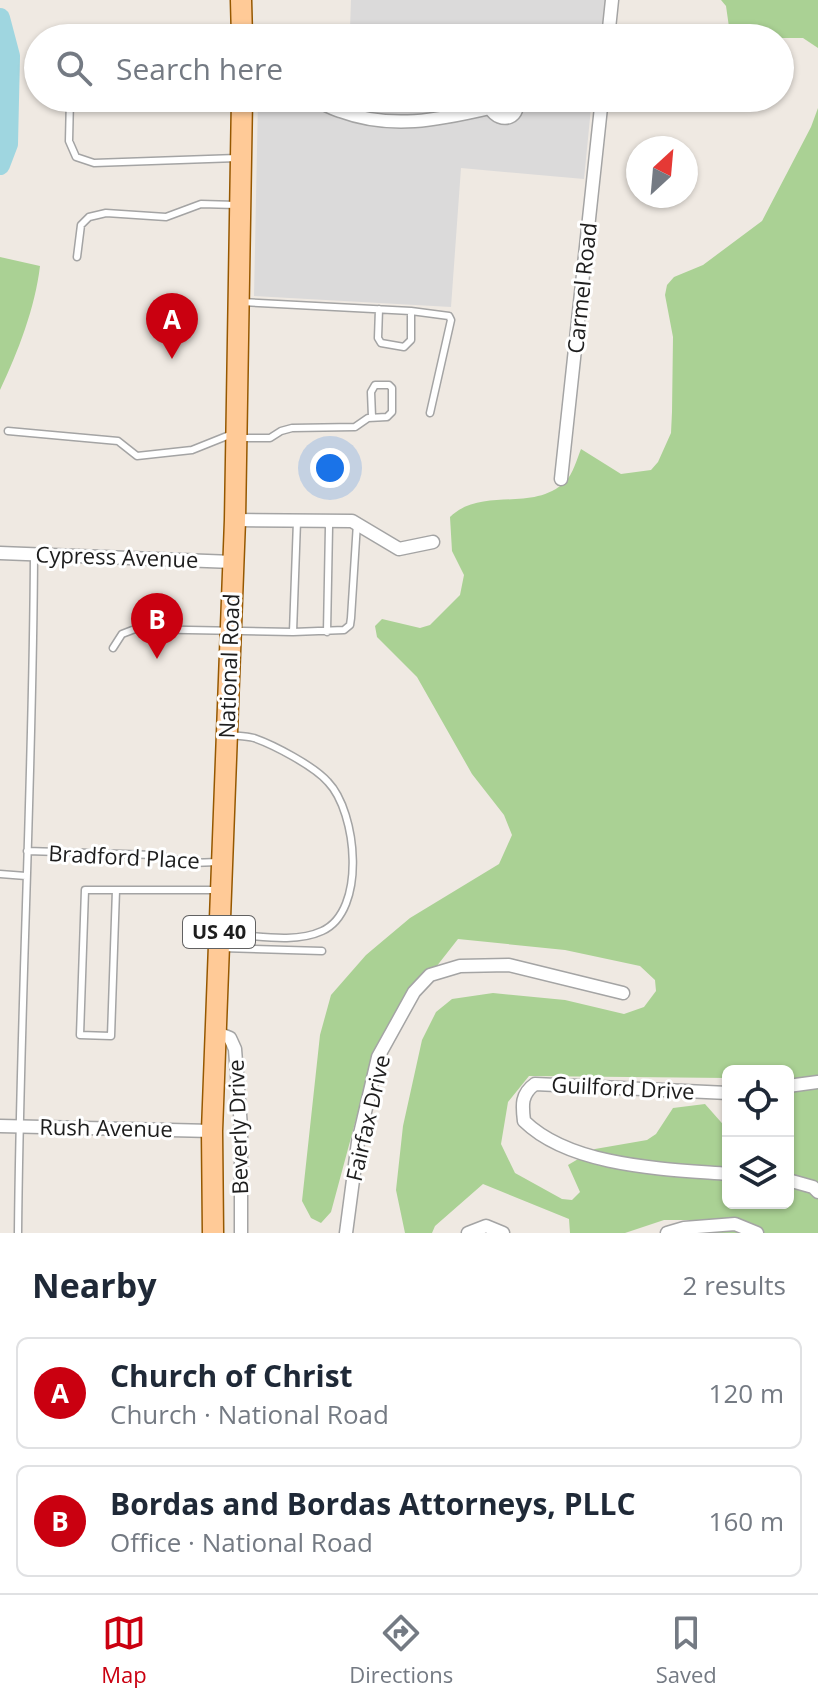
<!DOCTYPE html>
<html lang="en">
<head>
<meta charset="utf-8">
<style>
  :root { --surface:#fff; --page:#f2f2f3; --text:#1f2937; --muted:#747a83; --line:#e0e1e3; --accent:#ca0010 }
  body { margin:0; font-family:"Open Sans",sans-serif; background:var(--page); color:var(--text) }
  .controls { position:absolute; right:24px; bottom:24px; display:grid; overflow:hidden; border-radius:12px; box-shadow:0 2px 6px #0004 }
  .controls button { width:72px; height:72px; display:grid; place-items:center; padding:0; border:0; border-bottom:2px solid var(--line); background:var(--surface); color:var(--text); font:40px sans-serif }
  .compass { position:absolute; left:626px; top:136px; width:72px; height:72px; border-radius:50%; background:var(--surface); box-shadow:0 2px 6px #0004; rotate:26deg }
  .you { position:absolute; left:330px; top:468px; width:28px; height:28px; margin:-20px; border:6px solid #fff; border-radius:50%; background:#1a73e8; box-shadow:0 0 0 12px #1a73e833 }
  .badge { display:grid; place-items:center; width:52px; height:52px; border-radius:50%; background:var(--accent); color:#fff; font-size:26px; font-weight:700 }
  .pin { position:absolute; translate:-50% -66px; filter:drop-shadow(0 2px 4px #0008) }
  .pin::after { content:''; position:absolute; top:42px; width:28px; height:24px; background:inherit; clip-path:polygon(0 0,100% 0,50% 100%) }
  .list { margin:0; padding:0; list-style:none }
  h2 { display:flex; justify-content:space-between; align-items:center; height:104px; margin:0; padding:0 32px; font-size:34px }
  h2 small { font-size:26px; font-weight:400; color:var(--muted) }
  .list li { display:grid; grid-template-columns:52px 1fr auto; gap:24px; align-items:center; box-sizing:border-box; height:112px; margin:0 16px 16px; padding:0 16px; border:2px solid var(--line); border-radius:12px }
  .list b { display:block; font-size:30px; white-space:nowrap }
  .list p { margin:0; font-size:26px; white-space:nowrap; color:var(--muted) }
  .list em { font-size:26px; font-style:normal; color:var(--muted) }
  .icon { flex:none; width:44px; height:44px; fill:none; stroke:currentColor; stroke-width:2; stroke-linecap:round; stroke-linejoin:round }
  .map { position:relative; flex:none; width:818px; height:1233px; overflow:hidden }
  .search { position:absolute; background:var(--surface); box-shadow:0 2px 6px #0004; left:24px; right:24px; top:24px; height:88px; display:flex; align-items:center; gap:20px; box-sizing:border-box; padding:0 28px; border-radius:44px; color:var(--muted); font-size:30px }
  .sheet { height:360px; background:var(--surface) }
  nav { display:flex; justify-content:space-around; align-items:center; box-sizing:border-box; height:112px; border-top:2px solid var(--line); background:var(--surface); font-size:22px; color:var(--muted) }
  nav a { display:grid; justify-items:center; gap:4px }
  nav .on { color:var(--accent) }
  .map>svg:first-child { display:block }
  .residential { fill:#dbdada }
  .forest { fill:#aad194; fill-rule:evenodd }
  .lines { fill:none; stroke-linecap:round; stroke-linejoin:round }
  .river { stroke:#9fd6e0; stroke-width:20 }
  .lane-casing { stroke:#a4a4a4; stroke-width:9 }
  .street-casing { stroke:#a4a4a4; stroke-width:15 }
  .primary-casing { stroke:#965800; stroke-width:23 }
  .lane { stroke:#fff; stroke-width:6 }
  .street { stroke:#fff; stroke-width:12 }
  .primary { stroke:#ffca97; stroke-width:20 }
  .labels { text-anchor:middle; stroke-width:6; stroke-linejoin:round; paint-order:stroke }
  .shield { fill:#fff; stroke:#616161; stroke-width:2 }
  .shield-label { font-size:20px; font-weight:bold; fill:#1d1d1d }
  .street-label { font-size:22px; fill:#1d1d1d; stroke:#fff }
</style>
</head>
<body>
<div class="map">
<svg width="818" height="1233" viewBox="0 0 818 1233">
  <rect width="100%" height="100%" fill="#efe9e2"/>
  <path class="residential" d="M351,0H611L608,38H412V33L350,29Z
    M264,98H592L584,179L461,168L451,307L254,296L258,100Z"/>
  <path class="forest" d="M721,0H818V48L803,38H760L729,27L726,6Z
    M818,108V1233H715L705,1220H664L625,1233H570L569,1219L483,1184L435,1226L432,1233H405L396,1190L403,1126L422,1040L436,1012L452,999L493,993L565,1000L624,1014L644,1007L656,991L655,980L640,966L565,950L458,939L396,1018L373,1056L331,1212L321,1223L311,1218L302,1201L320,1035L331,995L366,955L410,918L499,864L512,835L504,815L472,774L417,677L377,637L375,626L382,619L420,628L430,625L460,595L464,575L452,551L450,517C482,486 532,513 565,482C573,474 577,459 581,449L621,474L651,470L658,462L671,433L672,412L673,337L665,295L667,285L674,277L703,265L762,221L811,127ZM728,1071H788V1203H728V1130L705,1104L673,1108L656,1134L647,1140L595,1149L568,1165L580,1192L572,1200L562,1199L515,1173L501,1144L508,1102L529,1076L728,1078Z
    M0,257L40,266C35,308 18,352 0,390Z"/>
  <g class="lines">
    <path class="river" d="M0,18L10,56L8,144L0,165"/>
    <defs>
      <path id="lane" d="M306,38C325,27 359,36 381,38
        M70,98L69,141L76,157L94,163L237,158
        M77,257L81,225L89,217L106,213L166,217L201,204L236,205
        M242,302L411,311L449,316L451,320L430,413
        M379,309L378,338L381,343L404,347L411,340V311
        M8,431L118,441L137,456L192,450L232,434
        M239,438H270L281,431L292,428L355,427L368,418L387,417L392,412V388L389,385H375L371,392L372,417
        M326,521L329,527L327,632
        M293,632L297,521
        M113,648L122,634L135,629L293,632L344,630L350,625L351,618L357,523
        M27,851L155,855L191,863L218,862
        M0,874L26,876
        M116,890L111,1036L80,1035L85,890H216
        M224,934C254,935 294,944 322,931C367,911 357,812 328,782C314,766 274,745 254,738C246,736 237,736 229,735
        M222,948L322,951
        M18,1233C20,1007 33,780 34,554"/>
      <path id="street" d="M608,38L612,0
        M311,98C321,102 330,108 340,111C391,130 438,120 490,108L491,102L496,98
        M490,108C501,126 523,117 515,98
        M561,479L602,98
        M235,520L352,521L399,549L433,542
        M0,553L233,562
        M215,1032L230,1038L235,1049L241,1127V1233
        M788,1086L818,1082
        M728,1093L535,1084C521,1094 522,1105 524,1121C571,1167 665,1169 728,1174
        M0,1126L212,1131
        M788,1180L813,1187L818,1192
        M346,1233L358,1142L378,1057L414,992L430,975L460,966L509,965L623,993
        M468,1233L486,1226L503,1233
        M667,1233L684,1228L735,1224L757,1233"/>
      <path id="primary" d="M241,0L242,38
        M213,1233L212,1131L235,520L242,98"/>
    </defs>
    <use href="#lane" class="lane-casing"/>
    <use href="#street" class="street-casing"/>
    <use href="#primary" class="primary-casing"/>
    <use href="#lane" class="lane"/>
    <use href="#street" class="street"/>
    <use href="#primary" class="primary"/>
  </g>
  <g class="labels">
    <rect class="shield" x="183" y="916" width="72" height="32" rx="6"/>
    <g class="shield-label">
      <text x="219" y="939">US 40</text>
    </g>
    <g class="street-label">
      <text transform="translate(582 288) rotate(-84)" y="8">Carmel Road</text>
      <text transform="translate(117 557) rotate(2)" y="8">Cypress Avenue</text>
      <text transform="translate(229 666) rotate(-88)" y="8">National Road</text>
      <text transform="translate(124 857) rotate(3)" y="8">Bradford Place</text>
      <text transform="translate(623 1088) rotate(3)" y="8">Guilford Drive</text>
      <text transform="translate(368 1118) rotate(-77)" y="8">Fairfax Drive</text>
      <text transform="translate(238 1127) rotate(-92)" y="8">Beverly Drive</text>
      <text transform="translate(106 1128) rotate(1)" y="8">Rush Avenue</text>
    </g>
  </g>
</svg>
<div class="controls">
<button><svg class="icon" aria-label="locate" viewBox="0 0 24 24"><circle cx="12" cy="12" r="6"/><path d="M12 2v4M12 18v4M2 12h4M18 12h4"/></svg></button>
<button><svg class="icon" aria-label="layers" viewBox="0 0 24 24"><path d="M12 4l9 5-9 5-9-5zM3 14l9 5 9-5"/></svg></button>
</div>
<svg class="compass" viewBox="-18 -18 36 36"><path d="M0-13l5 13h-10z" fill="#e53935"/><path d="M0 13l5-13h-10z" fill="#747a83"/></svg>
<div class="you"></div>
<div class="pin badge" style="left:172px;top:359px">A</div>
<div class="pin badge" style="left:157px;top:659px">B</div>
<div class="search"><svg class="icon" aria-label="search" viewBox="0 0 24 24"><circle cx="10" cy="10" r="6"/><path d="M15 15l6 6"/></svg>Search here</div>
</div>
<section class="sheet">
<h2>Nearby<small>2 results</small></h2>
<ul class="list">
<li><span class="badge">A</span><div><b>Church of Christ</b><p>Church · National Road</p></div><em>120 m</em></li>
<li><span class="badge">B</span><div><b>Bordas and Bordas Attorneys, PLLC</b><p>Office · National Road</p></div><em>160 m</em></li>
</ul>
</section>
<nav>
<a class="on"><svg class="icon" aria-label="map" viewBox="0 0 24 24"><path d="M3 6l6-2 6 2 6-2v14l-6 2-6-2-6 2zM9 4v14M15 6v14"/></svg>Map</a>
<a><svg class="icon" aria-label="directions" viewBox="0 0 24 24"><path d="M12 3l9 9-9 9-9-9zM9 14v-3h6M13 9l2 2-2 2"/></svg>Directions</a>
<a><svg class="icon" aria-label="saved" viewBox="0 0 24 24"><path d="M7 4h10v16l-5-4-5 4z"/></svg>Saved</a>
</nav>
</body>
</html>
